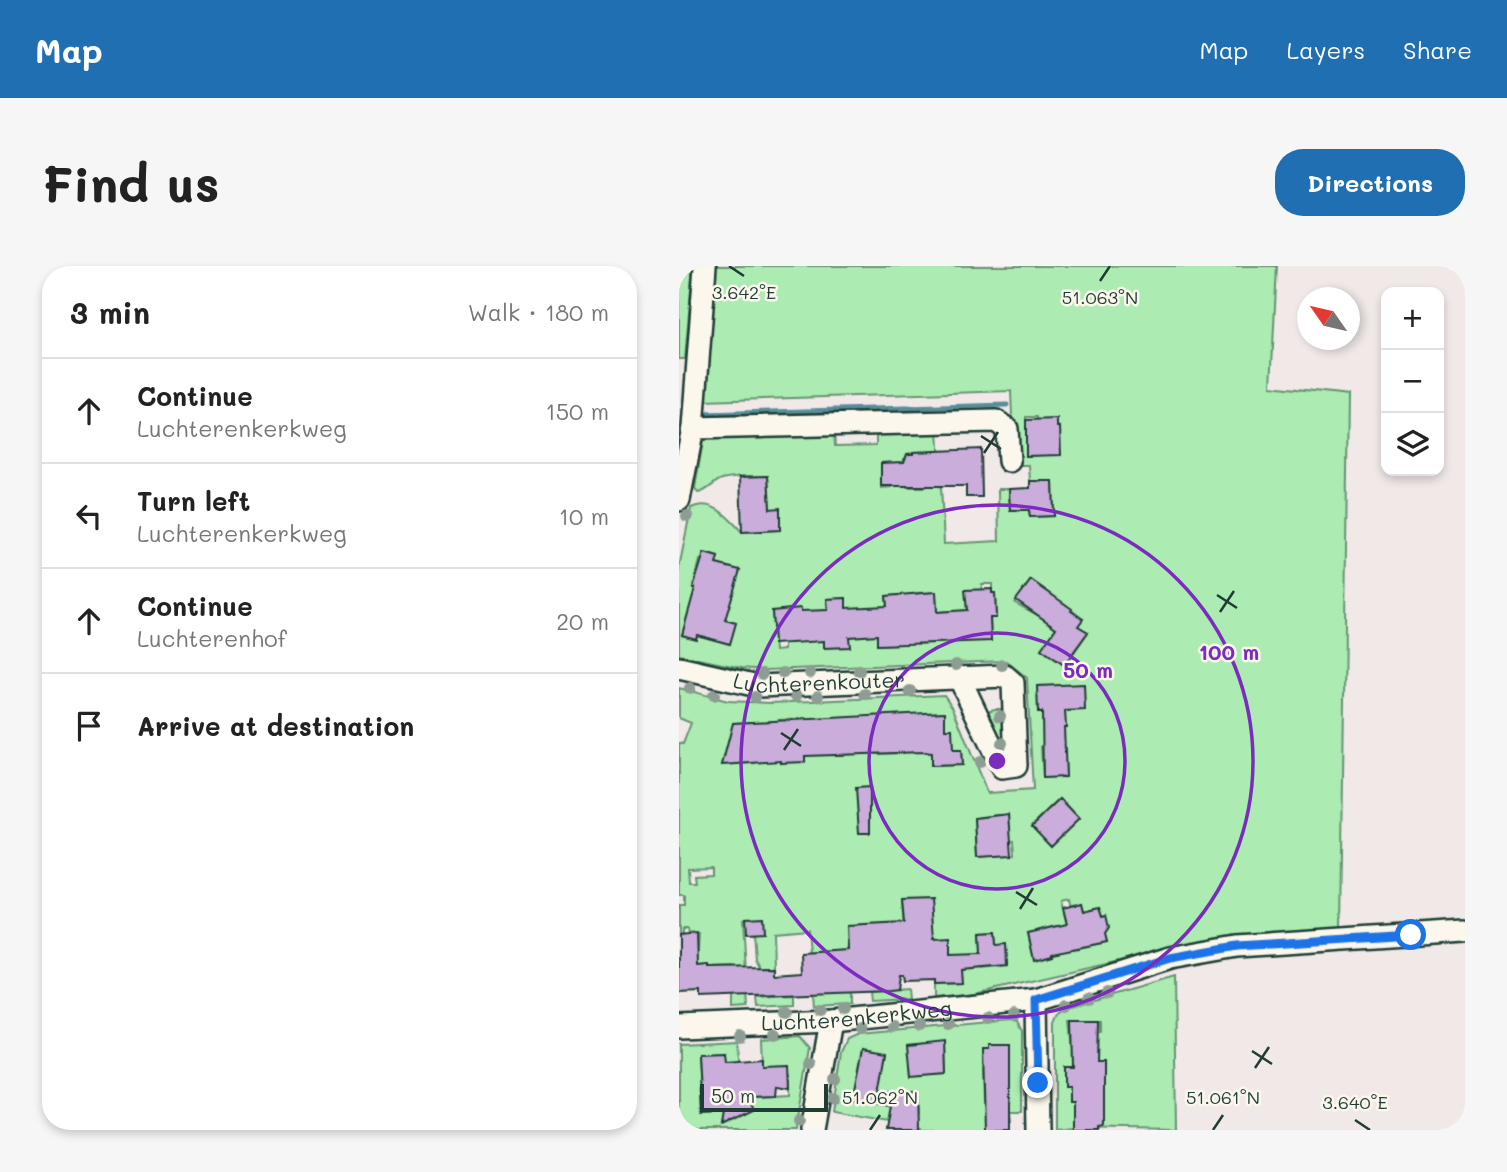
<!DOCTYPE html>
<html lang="en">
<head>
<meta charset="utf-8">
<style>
  :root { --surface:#fff; --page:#f6f6f6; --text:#222; --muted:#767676; --line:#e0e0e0; --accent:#1f6fb2 }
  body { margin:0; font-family:Mali,sans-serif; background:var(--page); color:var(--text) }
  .controls { position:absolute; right:21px; top:21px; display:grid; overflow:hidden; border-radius:14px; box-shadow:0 4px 10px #0003 }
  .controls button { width:63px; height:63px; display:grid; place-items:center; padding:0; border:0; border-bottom:2px solid var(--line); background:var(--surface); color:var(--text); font:35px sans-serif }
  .compass { position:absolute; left:618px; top:21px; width:63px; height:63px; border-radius:50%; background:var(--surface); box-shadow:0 4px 10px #0003; rotate:304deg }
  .scale { position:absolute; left:21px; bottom:18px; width:128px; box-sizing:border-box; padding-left:7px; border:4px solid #1f3d34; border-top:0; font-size:19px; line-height:24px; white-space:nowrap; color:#1f3d34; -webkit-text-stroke:5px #fbf7ec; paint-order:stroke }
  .stop { position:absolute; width:21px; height:21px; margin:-16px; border:5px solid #1a73e8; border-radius:50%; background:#fff }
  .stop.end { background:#1a73e8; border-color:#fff; box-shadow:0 2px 7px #0008 }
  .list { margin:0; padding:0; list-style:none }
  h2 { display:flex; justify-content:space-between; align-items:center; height:91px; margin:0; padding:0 28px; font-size:30px }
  h2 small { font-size:23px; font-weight:400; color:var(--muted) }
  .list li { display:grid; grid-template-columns:46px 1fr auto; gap:21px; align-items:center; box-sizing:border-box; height:105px; padding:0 28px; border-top:2px solid var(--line) }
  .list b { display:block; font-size:26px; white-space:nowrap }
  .list p { margin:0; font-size:23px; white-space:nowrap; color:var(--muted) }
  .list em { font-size:23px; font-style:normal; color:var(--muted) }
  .icon { flex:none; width:38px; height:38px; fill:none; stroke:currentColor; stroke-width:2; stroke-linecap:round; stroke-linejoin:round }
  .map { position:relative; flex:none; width:786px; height:864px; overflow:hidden; border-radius:28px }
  header { display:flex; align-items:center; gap:42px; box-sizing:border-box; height:98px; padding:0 35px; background:var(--accent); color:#fff }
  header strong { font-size:33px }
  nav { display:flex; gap:38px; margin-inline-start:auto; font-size:24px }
  .intro { display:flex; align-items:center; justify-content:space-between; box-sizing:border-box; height:168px; padding:0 42px }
  h1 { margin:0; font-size:49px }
  .button { padding:18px 32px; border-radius:28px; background:var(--accent); color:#fff; font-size:24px; font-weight:700 }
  main { display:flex; gap:42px; padding:0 42px }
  aside { flex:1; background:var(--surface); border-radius:28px; box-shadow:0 4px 10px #0003 }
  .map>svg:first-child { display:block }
  .green { fill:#acebb2; stroke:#669473; stroke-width:2; fill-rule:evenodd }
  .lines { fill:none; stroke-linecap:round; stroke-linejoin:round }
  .stream { stroke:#598d9b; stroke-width:5 }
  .building { fill:#caadda; stroke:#1f3d34; stroke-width:2 }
  .minor-casing { stroke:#1f3d34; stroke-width:26 }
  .minor { stroke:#fbf7ec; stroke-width:21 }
  .tree { fill:#8d9d93 }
  .route { stroke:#1a73e8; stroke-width:9 }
  .ticks { fill:none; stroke:#1f3d34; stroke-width:2.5 }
  .ring { fill:none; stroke:#7b2cbf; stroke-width:3.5 }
  .labels { text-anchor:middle; stroke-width:5; stroke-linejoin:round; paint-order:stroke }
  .street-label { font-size:21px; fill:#1f3d34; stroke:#fbf7ec }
  .ticks-label { font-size:18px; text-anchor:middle; fill:#1f3d34; stroke:#fbf7ec; stroke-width:5; stroke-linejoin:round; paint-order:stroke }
  .centre { fill:#7b2cbf; stroke:#fbf7ec; stroke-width:3.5 }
  .ring-label { font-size:21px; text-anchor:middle; font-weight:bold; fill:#7b2cbf; stroke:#fbf7ec; stroke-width:5; stroke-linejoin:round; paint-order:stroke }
</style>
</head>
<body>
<header>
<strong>Map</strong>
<nav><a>Map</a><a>Layers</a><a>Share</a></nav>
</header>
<div class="intro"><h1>Find us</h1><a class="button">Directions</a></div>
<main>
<aside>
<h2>3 min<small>Walk · 180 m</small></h2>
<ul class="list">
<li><svg class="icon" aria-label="ahead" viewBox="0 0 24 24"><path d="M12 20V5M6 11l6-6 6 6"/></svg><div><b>Continue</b><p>Luchterenkerkweg</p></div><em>150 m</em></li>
<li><svg class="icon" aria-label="left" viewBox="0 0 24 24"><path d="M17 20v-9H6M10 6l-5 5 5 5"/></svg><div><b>Turn left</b><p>Luchterenkerkweg</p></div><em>10 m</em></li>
<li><svg class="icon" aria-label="ahead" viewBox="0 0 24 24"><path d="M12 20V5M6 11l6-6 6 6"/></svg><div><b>Continue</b><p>Luchterenhof</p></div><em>20 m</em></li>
<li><svg class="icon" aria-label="arrive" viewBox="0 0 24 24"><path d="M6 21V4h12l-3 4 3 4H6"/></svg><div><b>Arrive at destination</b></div></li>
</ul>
</aside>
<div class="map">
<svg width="786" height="864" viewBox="0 0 786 864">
  <rect width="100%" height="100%" fill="#f1e8e8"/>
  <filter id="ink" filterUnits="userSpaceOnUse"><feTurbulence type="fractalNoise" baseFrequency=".0143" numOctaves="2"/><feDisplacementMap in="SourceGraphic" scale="14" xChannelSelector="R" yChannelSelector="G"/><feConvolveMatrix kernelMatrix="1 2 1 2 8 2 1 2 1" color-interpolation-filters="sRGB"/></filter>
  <g filter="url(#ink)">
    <path class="green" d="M0,0H14L6,93H0Z
      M36,0H598L592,120L669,129L662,663L502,681L295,728L255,732V718L282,717L256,690L223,634L226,681L130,687L128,663L94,666L95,701L81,702L76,693L73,652L64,653L69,742L54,743V731L58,730V704L55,701L30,702V699L18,700L20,668H9L8,663H3V668H0V639H5V629H0V477L4,478L12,457L0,452V422L49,435L91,437L265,429L274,442L308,527L354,524L348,412L327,395L86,404L63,402L0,389V302L12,242C34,232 50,252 63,266L101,264V243H91L89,210C74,210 58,209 43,213C34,216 30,225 19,227L16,222L25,169L155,165L156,180L197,179V163L259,162L265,278L320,275L319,223H330L331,244H350L351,251L375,250L374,215H351L350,199H335L332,125L25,135ZM347,151H358V154L381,161V188L347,190ZM235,186H250L247,221H228V209H225V193H228V188ZM212,197L213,221L203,222L202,198ZM26,287L39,291L37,298L60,305L52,333L14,322L21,294H24ZM352,314L376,331L362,351L336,337ZM303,318H313V327L316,328L317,352H311L312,375H293L288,357L287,324H295L303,328ZM257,326L258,346L269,345L270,376L240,378L237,327ZM207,330L221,378L199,379L198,369H192L208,340ZM167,332V344H144H149L148,333ZM386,338L403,353L399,360L409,366L386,399L363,383L377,362L372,358ZM122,342L123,376L105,377V384L96,385L93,346ZM10,344L56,357L50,378L18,369L17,373L3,369ZM265,446L266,463L274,484H282L283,499L253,500L252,487H246L244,447ZM197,450L223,467L224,487L198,488ZM130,453L125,477L102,497L100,454ZM149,453L180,477V488L150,489ZM74,456L76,497L43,499L54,465V457ZM385,479L387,510L364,512L362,480ZM381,533L400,553L372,579L353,559ZM317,549H330L331,564L328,574H335L336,588L298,591L296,552ZM32,601V608L15,609L16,616H10L9,602ZM390,633L396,661L389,663L382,635ZM403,637L405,645L421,641L424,650L427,649L425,665L428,676L395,683L390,665L399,663L393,639ZM378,660L383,684L372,687L373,689L355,693L349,667ZM316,666L317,679H327L328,700L303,703L301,667Z
      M316,443H322L326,447V482L321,484L304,449L308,445Z
      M495,711L497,864L394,862L376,864V756L380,747L387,742ZM391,754H421V765L394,783ZM385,801L415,835L390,836V821L385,820Z
      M228,723L229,733L191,735L190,726Z
      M171,725V738L135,740L134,727Z
      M115,729V739L79,741L78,731Z
      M332,754L338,756L343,765V845H331L332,855H306V864H242V862L153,846L162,786L168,773L179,768ZM266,776L267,808L232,810L230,779ZM304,804H311L331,835L305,836ZM239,825L240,847L227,848L220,826Z
      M121,770L131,782L117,864H0V778L58,775L61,825L74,831L111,829V808L83,800L82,773ZM45,787L21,827L19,789Z"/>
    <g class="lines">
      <path class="stream" d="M24,148L328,139"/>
    </g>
    <path class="building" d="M378,153V161H381L382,189L347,190V154Z
      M302,183L303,231H287V220H202V197L225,196L228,188H234V186Z
      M89,210L91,243L101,242V264L63,266L61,211Z
      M351,215H374L375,250L351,251L350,244H331L330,223L351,222Z
      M25,287L39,291L37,298L61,304L46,354L57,357L51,378L18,369L17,373L3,369L16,322H14Z
      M352,314L393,343L392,345L404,353L399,360L409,366L385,399L362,383L377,362L337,334Z
      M313,323V327H316L317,352H311L312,375L198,379V369L170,371L171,381L145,382V375L95,378L93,345L122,342V345L149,344L148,333L167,332V342L208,340L207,330L257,326L258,346L288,344L286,324Z
      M405,418L406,444L386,445L387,461H385L387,511L364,512L363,446H359L358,420Z
      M266,446V463H273L274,484H282L283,499L252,500V487L246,486L126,490V496L102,497V495L43,499L54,457Z
      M191,521V567H180L177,522Z
      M381,533L400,553L372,580L353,560Z
      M330,548L333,589L298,591L296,552Z
      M252,633L255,673L271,672V689L302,688L301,667L316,666L317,679L327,678L328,700L282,704L283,717L255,718V714L224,715L223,709H220L218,724L210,725L22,732V726L0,727V669L18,667L19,700L30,699V702L95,701V708L123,706L122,687L169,684L168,660L225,657L223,634Z
      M403,637L405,645L421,641L424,650L427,649L430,662L426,668L428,676L373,687V689L355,694L349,667L388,658L384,642Z
      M83,651L84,667L67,668L66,652Z
      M393,754H419L418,796H425V860L420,861V864H394V836H390V821H385V801H394Z
      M266,775L267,808L232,811L229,779Z
      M310,779H331V864H306L304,783H310Z
      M184,782L208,786L201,826L239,825L240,864H207L211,840L174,833Z
      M45,787L46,796L83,793V800L110,799L111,822L98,820L97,830L70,831L75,844L42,860L44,848L22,849L19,788Z"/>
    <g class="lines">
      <defs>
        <g id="minor">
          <path d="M14,162L317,155L328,163L330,195"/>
          <path d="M0,234L14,162L26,0"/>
          <path id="s1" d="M0,402L79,420L326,410L334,417L337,500L323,502L280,411"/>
          <path d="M357,734L491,692L558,680L786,665"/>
          <path id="s2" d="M0,761L152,755L357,734L359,864"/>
          <path d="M133,864L152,755"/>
        </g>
      </defs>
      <use href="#minor" class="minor-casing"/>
      <use href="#minor" class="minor"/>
    </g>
    <g class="tree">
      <circle cx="8" cy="250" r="6"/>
      <circle cx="277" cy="399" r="6"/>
      <circle cx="323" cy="399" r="6"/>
      <circle cx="180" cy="405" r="6"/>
      <circle cx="104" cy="407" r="6"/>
      <circle cx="131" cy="407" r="6"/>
      <circle cx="83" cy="408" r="6"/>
      <circle cx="11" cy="422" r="6"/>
      <circle cx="231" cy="425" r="6"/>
      <circle cx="186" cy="428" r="6"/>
      <circle cx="35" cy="429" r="6"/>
      <circle cx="117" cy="430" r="6"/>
      <circle cx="139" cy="430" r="6"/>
      <circle cx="76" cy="431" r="6"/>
      <circle cx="321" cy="450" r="6"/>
      <circle cx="323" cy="477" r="6"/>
      <circle cx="301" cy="496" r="6"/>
      <circle cx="428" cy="727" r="6"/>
      <circle cx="410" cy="732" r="6"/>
      <circle cx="387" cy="739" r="6"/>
      <circle cx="164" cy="743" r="6"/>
      <circle cx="141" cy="744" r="6"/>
      <circle cx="108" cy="746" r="6"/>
      <circle cx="335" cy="750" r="6"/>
      <circle cx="309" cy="752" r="6"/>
      <circle cx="269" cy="758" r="6"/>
      <circle cx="240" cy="760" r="6"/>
      <circle cx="213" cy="761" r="6"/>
      <circle cx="181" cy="763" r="6"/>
      <circle cx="96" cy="768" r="6"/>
      <circle cx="61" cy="770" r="6"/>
      <circle cx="132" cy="798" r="6"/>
      <circle cx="156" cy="813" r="6"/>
      <circle cx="154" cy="832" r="6"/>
      <circle cx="120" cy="855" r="6"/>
    </g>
  </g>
  <g class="lines" filter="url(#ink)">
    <path class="route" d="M359,817L357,734L491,692L558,680L732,669"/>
  </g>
  <path class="ticks" d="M50,0L65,10M421,15L431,0M302,170L322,183M305,187L319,166M538,329L558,342M541,346L555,325M102,467L122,480M105,484L119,463M337,626L358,639M341,643L354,622M573,785L593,798M576,802L590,781M676,854L691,864M191,864L201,849M534,864L544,849"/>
  <g class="ring">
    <circle cx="318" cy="495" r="128"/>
    <circle cx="318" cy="495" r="256"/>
  </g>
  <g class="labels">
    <g class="street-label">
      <text dy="7" stroke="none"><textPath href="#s1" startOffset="142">Luchterenkouter</textPath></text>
      <text dy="7" stroke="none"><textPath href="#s2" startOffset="178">Luchterenkerkweg</textPath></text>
    </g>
  </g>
  <g class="ticks-label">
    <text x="65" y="33">3.642°E</text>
    <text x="421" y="38">51.063°N</text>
    <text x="201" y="838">51.062°N</text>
    <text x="544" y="838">51.061°N</text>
    <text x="676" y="843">3.640°E</text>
  </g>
  <circle cx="318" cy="495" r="10" class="centre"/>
  <g class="ring-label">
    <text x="550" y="394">100 m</text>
    <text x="409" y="412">50 m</text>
  </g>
</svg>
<div class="controls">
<button>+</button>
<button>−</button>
<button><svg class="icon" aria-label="layers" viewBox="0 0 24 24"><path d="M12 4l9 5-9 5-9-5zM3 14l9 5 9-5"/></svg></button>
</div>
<svg class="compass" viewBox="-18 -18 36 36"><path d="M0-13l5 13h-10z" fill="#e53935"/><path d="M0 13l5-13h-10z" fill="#767676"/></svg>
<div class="scale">50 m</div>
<div class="stop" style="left:732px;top:669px"></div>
<div class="stop end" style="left:359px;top:817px"></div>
</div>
</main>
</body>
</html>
